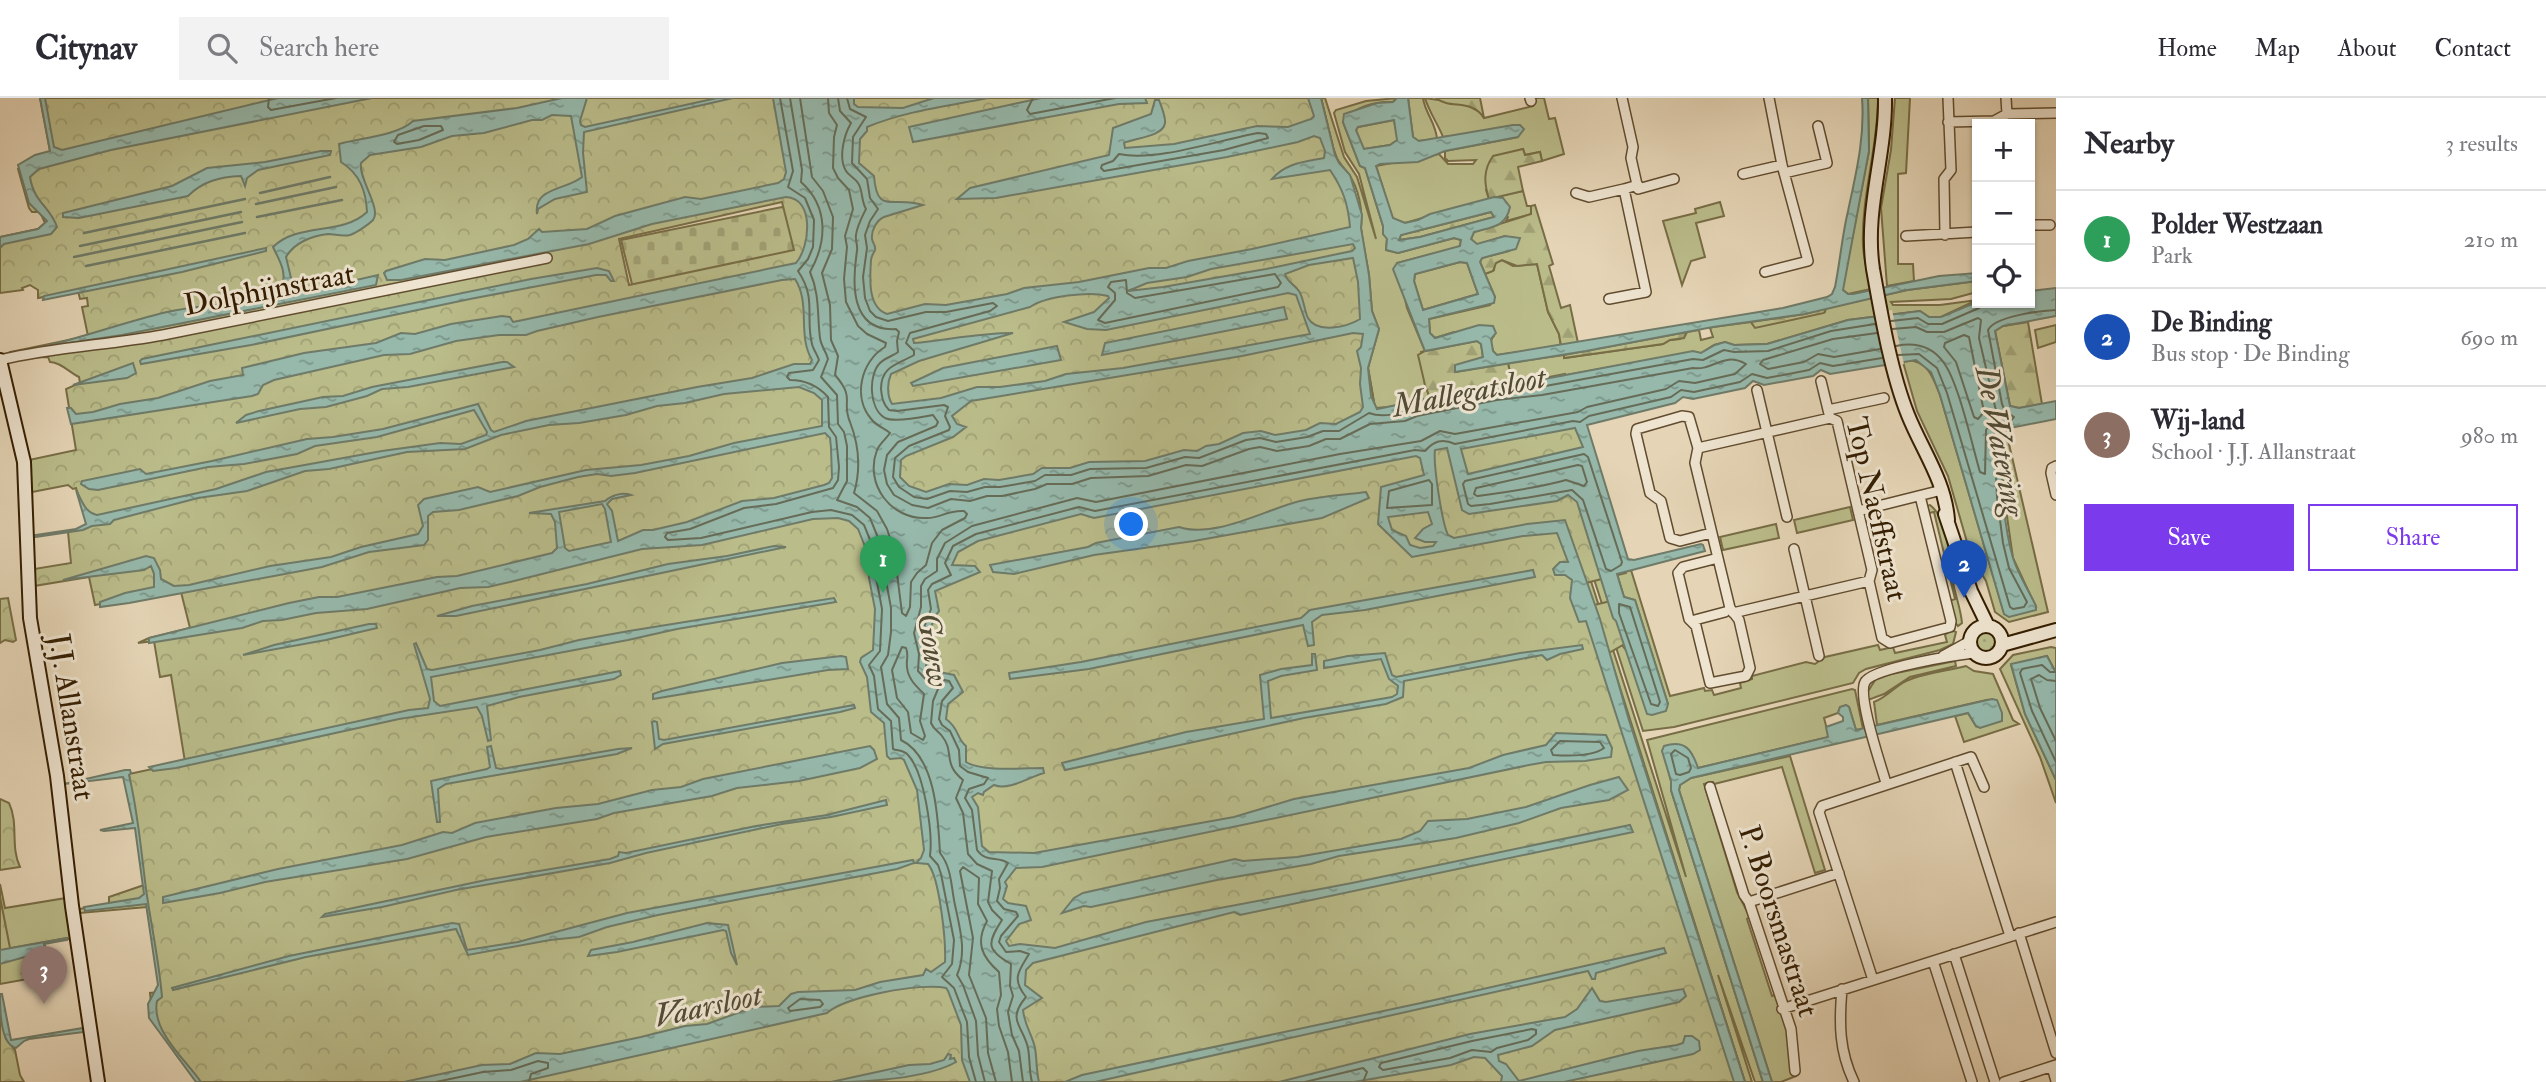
<!DOCTYPE html>
<html lang="en">
<head>
<meta charset="utf-8">
<style>
  :root { --surface:#fff; --page:#f2f2f3; --text:#2b2b33; --muted:#7c7c81; --line:#e1e1e2; --accent:#7c3aed }
  body { margin:0; font-family:"IM FELL Double Pica",serif; background:var(--page); color:var(--text) }
  .controls { position:absolute; right:21px; top:21px; display:grid; overflow:hidden; border-radius:0px; box-shadow:0 2px 5px #0004 }
  .controls button { width:63px; height:63px; display:grid; place-items:center; padding:0; border:0; border-bottom:2px solid var(--line); background:var(--surface); color:var(--text); font:35px sans-serif }
  .you { position:absolute; left:1132px; top:427px; width:24px; height:24px; margin:-18px; border:5px solid #fff; border-radius:50%; background:#1a73e8; box-shadow:0 0 0 10px #1a73e833 }
  .badge { display:grid; place-items:center; width:46px; height:46px; border-radius:50%; background:var(--accent); color:#fff; font-size:23px; font-weight:700 }
  .pin { position:absolute; translate:-50% -58px; filter:drop-shadow(0 2px 4px #0008) }
  .pin::after { content:''; position:absolute; top:37px; width:24px; height:21px; background:inherit; clip-path:polygon(0 0,100% 0,50% 100%) }
  .list { margin:0; padding:0; list-style:none }
  h2 { display:flex; justify-content:space-between; align-items:center; height:91px; margin:0; padding:0 28px; font-size:30px }
  h2 small { font-size:23px; font-weight:400; color:var(--muted) }
  .list li { display:grid; grid-template-columns:46px 1fr auto; gap:21px; align-items:center; box-sizing:border-box; height:98px; padding:0 28px; border-top:2px solid var(--line) }
  .list b { display:block; font-size:26px; white-space:nowrap }
  .list p { margin:0; font-size:23px; white-space:nowrap; color:var(--muted) }
  .list em { font-size:23px; font-style:normal; color:var(--muted) }
  .actions { display:flex; gap:14px; padding:21px 28px }
  .actions a { flex:1; padding:16px 0; border:2px solid var(--accent); border-radius:0px; text-align:center; font-size:24px; color:var(--accent) }
  .actions .main { background:var(--accent); color:#fff }
  .icon { flex:none; width:38px; height:38px; fill:none; stroke:currentColor; stroke-width:2; stroke-linecap:round; stroke-linejoin:round }
  .map { position:relative; flex:none; width:2056px; height:984px; overflow:hidden }
  header { display:flex; align-items:center; gap:42px; box-sizing:border-box; height:98px; padding:0 35px; background:var(--surface); border-bottom:2px solid var(--line) }
  header strong { font-size:33px }
  nav { display:flex; gap:38px; margin-inline-start:auto; font-size:24px }
  .search { width:490px; height:63px; background:var(--page); display:flex; align-items:center; gap:18px; box-sizing:border-box; padding:0 24px; border-radius:0px; color:var(--muted); font-size:26px }
  main { display:flex }
  aside { flex:1; background:var(--surface) }
  .map>svg:first-child { display:block }
  .grass { fill:#babc8a; stroke:#786d46; stroke-width:2 }
  .forest { fill:url(#forest-firs); stroke:#786d46; stroke-width:2 }
  .cemetery { fill:url(#cemetery-stones); stroke:#786d46; stroke-width:2 }
  .park { fill:url(#park-crowns); stroke:#786d46; stroke-width:2; fill-rule:evenodd }
  .garden { fill:url(#garden-dots); stroke:#786d46; stroke-width:2 }
  .water { fill:url(#water-ripples); stroke:#6f7b68; stroke-width:2; fill-rule:evenodd }
  .pier { fill:#e5d5b6 }
  .lines { fill:none; stroke-linecap:round; stroke-linejoin:round }
  .shore { stroke:#666c57; stroke-width:2 }
  .stream { stroke:#6f7b68; stroke-width:2.5 }
  .street-casing { stroke:#614c2f; stroke-width:12 }
  .secondary-casing { stroke:#351e02; stroke-width:16 }
  .street { stroke:#eee4d0; stroke-width:9 }
  .secondary { stroke:#eee4d0; stroke-width:12 }
  .labels { text-anchor:middle; stroke-width:6; stroke-linejoin:round; paint-order:stroke }
  .street-label { font-size:30px; fill:#351e02; stroke:#eee4d0 }
  .water-label { font-size:32px; font-style:italic; fill:#524c35; stroke:#eee4d0 }
</style>
</head>
<body>
<header>
<strong>Citynav</strong>
<div class="search"><svg class="icon" aria-label="search" viewBox="0 0 24 24"><circle cx="10" cy="10" r="6"/><path d="M15 15l6 6"/></svg>Search here</div>
<nav><a>Home</a><a>Map</a><a>About</a><a>Contact</a></nav>
</header>
<main>
<div class="map">
<svg width="2056" height="984" viewBox="0 0 2056 984">
  <defs>
    <pattern id="forest-firs" width="22" height="20" patternUnits="userSpaceOnUse" patternTransform="scale(1.75)"><rect width="22" height="20" fill="#babc8a"/><path d="M5 1l3.5 6h-7zM16 11l3.5 6h-7z" fill="#a0a175"/></pattern>
    <pattern id="cemetery-stones" width="16" height="16" patternUnits="userSpaceOnUse" patternTransform="scale(1.75)"><rect width="16" height="16" fill="#babc8a"/><path d="M2 7V4a2 2 0 0 1 4 0v3zM10 15v-3a2 2 0 0 1 4 0v3z" fill="#a0a175"/></pattern>
    <pattern id="park-crowns" width="20" height="18" patternUnits="userSpaceOnUse" patternTransform="scale(1.75)"><rect width="20" height="18" fill="#babc8a"/><path d="M2 6a3 3 0 1 1 6 0M12 15a3 3 0 1 1 6 0" fill="none" stroke="#a0a175"/></pattern>
    <pattern id="garden-dots" width="8" height="8" patternUnits="userSpaceOnUse" patternTransform="scale(1.75)"><rect width="8" height="8" fill="#babc8a"/><path d="M2 2h.1M6 6h.1" fill="none" stroke="#a0a175" stroke-width="1.8" stroke-linecap="round"/></pattern>
    <pattern id="water-ripples" width="26" height="14" patternUnits="userSpaceOnUse" patternTransform="scale(1.75)"><rect width="26" height="14" fill="#96b9ac"/><path d="M2 4q2-2 4 0t4 0M15 11q2-2 4 0t4 0" fill="none" stroke="#7b968a"/></pattern>
  </defs>
  <rect width="100%" height="100%" fill="#e5d5b6"/>
  <filter id="stains"><feTurbulence type="fractalNoise" baseFrequency=".00286" numOctaves="4"/><feColorMatrix values="0 0 0 0 .2 0 0 0 0 .09 0 0 0 0 .02 0 0 0 .5 -.17"/></filter>
  <radialGradient id="worn" r=".72"><stop offset=".6" stop-color="#630" stop-opacity="0"/><stop offset="1" stop-color="#630" stop-opacity=".3"/></radialGradient>
  <path class="grass" d="M1321,0H1325L1344,59L1357,79L1376,141L1359,76L1345,54L1334,15L1336,12L1366,3L1397,0L1393,4C1376,3 1353,9 1343,24L1360,68L1365,70L1383,128V136L1387,140L1386,152L1398,155L1454,140L1461,142L1460,148L1456,150L1397,165L1407,210L1425,253L1421,254L1425,287L1430,300C1412,303 1393,312 1375,310L1368,270L1372,219L1361,130C1363,113 1359,90 1348,75C1343,69 1339,65 1335,57Z
    M1408,0H1423C1425,15 1436,25 1437,41L1418,43L1413,39Z
    M1425,0L1465,6L1480,14L1484,20L1533,8L1531,0H1544L1549,21L1555,20L1564,56L1542,63L1540,54L1525,57L1523,51L1513,54L1486,92L1489,101L1405,125L1393,121L1376,68L1439,56L1448,66H1473L1476,62L1448,63L1445,60V53L1518,39L1475,35L1443,39C1438,26 1429,14 1425,0Z
    M1868,0H1878C1878,50 1861,98 1863,148C1864,163 1868,177 1871,191L1848,196L1843,192V187L1869,53Z
    M1895,0H1910L1906,75L1898,76V166H1913L1914,183L1887,188L1881,110L1891,52Z
    M1394,22L1398,42L1390,47L1364,51L1360,47L1356,32L1358,29Z
    M1523,93L1527,108H1531L1532,116L1506,123L1508,119L1494,99Z
    M1720,104L1724,118L1696,125L1705,159L1691,163L1682,187L1663,123L1696,115L1695,111Z
    M1502,162L1513,168L1537,166L1548,214L1559,236L1561,248L1497,257C1492,254 1489,243 1493,239L1454,234L1435,240L1430,235L1429,221L1490,207L1495,199L1485,176L1494,172L1495,165Z
    M1460,164L1467,165L1478,196L1423,212L1414,183L1415,176Z
    M1977,183V194L1951,201L1891,204L1893,207H1940L1977,202L1941,219H1929L1920,213L1848,222L1767,246L1734,247L1725,244L1714,247L1701,255L1693,254L1539,282L1512,284L1508,265L1564,257L1565,260L1663,246L1670,242L1680,241L1687,234L1699,232L1701,242L1713,239L1710,230L1713,229L1751,224L1753,227L1825,214L1826,210L1907,192Z
    M1907,262C1928,263 1933,279 1940,297L2004,515L2036,509L2013,460L2004,398L2001,351V336L2006,333L2048,514L2009,524L1995,514L1986,483L1971,458L1948,378L1917,313L1903,264Z
    M1577,404L1622,547L1668,606L1635,502L1624,499L1617,476L1631,472L1670,598L1704,590L1705,593L1712,592L1714,597L1741,590L1740,585L1752,581V578L1806,564L1815,566L1825,559L1878,547L1880,552L1893,549L1895,555L1947,544L1945,537L1951,532L1956,534L1953,546L1940,552L1866,571L1859,575L1853,585L1674,629L1643,633L1573,416Z
    M1930,407C1950,422 1949,466 1954,489C1957,502 1961,513 1962,525L1958,528L1954,523L1949,503L1955,501L1934,414L1929,415L1927,408Z
    M1850,409L1853,422L1797,435L1794,422Z
    M1571,421L1686,779L1647,642L1852,591L1855,592L1863,631L1856,632L1849,609L1846,607L1840,609L1838,615L1824,620L1829,639L1698,670L1663,653L1671,683V692L1763,984H1755L1718,877L1752,984H1745L1586,486Z
    M1776,426L1779,440L1723,452L1720,439Z
    M2051,549L2056,550V575L2047,558L2011,567L2025,616L2056,682V705L2040,659L2000,571L2013,557Z
    M1955,563L1956,568L1910,579L1884,596L1868,602L1867,595L1877,579Z
    M1966,568L1974,573L1993,576L2013,622L2019,626L1964,644L1955,618L1968,615L1976,628L1987,602L1877,627L1874,604C1887,599 1894,589 1906,583C1924,575 1947,573 1966,568Z
    M1790,658L1825,772L1815,775L1782,669L1714,686L1713,684L1704,686L1737,794L1750,819L1747,821L1772,898L1775,897L1788,930L1796,978L1781,984H1772L1679,692L1680,687L1691,680Z
    M0,786L5,810L66,800L72,843L67,840L0,852Z"/>
  <path class="forest" d="M1436,0H1480L1484,20C1471,0 1451,12 1436,0Z
    M1523,51L1525,57L1540,54L1542,63L1518,69L1523,93L1489,101C1484,85 1483,72 1493,58Z
    M1535,107L1553,166L1549,168L1561,210L1570,207L1578,245L1561,248L1559,236L1548,214L1537,166L1517,168L1502,162L1496,165L1493,173L1485,176L1480,164L1482,160L1509,153L1505,138L1477,147L1471,141L1474,134L1531,116V108Z
    M1491,114L1494,119L1420,139L1399,142L1401,137Z
    M1826,210L1824,215L1755,230L1751,224L1805,216Z
    M2028,224L2042,306L2019,310L2010,308L1995,233L2003,228Z
    M2056,227V244L2038,250L2035,232Z
    M1687,234L1684,240L1670,242L1663,246L1564,260V257Z
    M1477,243L1481,246L1483,259L1455,274L1508,265L1512,284L1430,300L1425,287L1418,257L1425,253Z"/>
  <path class="cemetery" d="M782,109L793,115L794,157L633,190L621,142Z"/>
  <path class="park" d="M40,0H1321L1333,49L1360,126L1369,177L1372,213L1379,231L1368,270L1375,310L1402,308L1565,276L1587,325L1586,329L1627,462L1626,475L1586,485L1583,489L1594,507L1619,501L1628,544L1609,555L1745,984H198L177,958L152,916L150,895L160,894L147,809L80,815L79,811L109,806V799L144,787L129,676L185,664L171,577L160,579L154,543L138,545L149,540L190,530L180,490L95,507L89,479L34,488V471L71,465L68,434L89,428L76,390L73,391L68,387L32,394L29,362L76,352L66,291L80,285L79,279C69,274 60,264 50,264L48,259L9,260L10,254L88,238L82,209L88,208L87,200L80,201L78,193L38,200V192L30,187L22,190L23,192L0,195V139L38,131L45,125L40,114H32L29,110L18,71L50,53ZM782,104L794,152L629,187L619,141Z
    M8,500L16,542L13,544L5,542L0,545V501Z
    M0,701L9,705C19,726 10,748 20,769L0,772Z
    M0,799L11,855L45,848L50,877L0,886Z
    M0,914L6,941L15,952L20,977L24,984H0Z"/>
  <path class="garden" d="M1975 544a10 10 0 1 1 20 0a10 10 0 1 1-20 0Z"/>
  <path class="water" d="M40,0H45L54,49L62,52L278,0H372L111,52L39,71L30,79C34,105 50,108 57,129L51,136L4,146L0,150V139L38,131L47,123L29,105L18,67L35,57L50,53Z
    M562,0H587L580,23L581,27L585,29L717,0H733L584,34L583,55L587,94L555,101L538,111L537,116C533,89 567,92 582,79L571,18L552,17L542,22H532L484,35L452,38L421,49L370,57L361,65C358,80 382,111 373,122C368,127 356,135 350,137C342,139 335,136 328,136C311,138 294,145 286,159L291,180L296,190H321L378,177L376,187L122,237L42,249C84,239 125,224 167,214C205,205 248,209 282,189C287,173 279,162 273,149C298,124 342,138 367,114C366,93 360,76 341,64L339,46C360,40 397,38 413,23L517,10Z
    M773,0H854V6L858,9L903,10L934,0H988C948,8 905,13 867,29V33L860,41L859,65L874,78C877,118 892,97 923,107L884,119C877,122 871,132 872,141C873,146 876,147 875,152C874,155 871,158 871,162C870,179 867,209 887,216L925,206L946,207L1007,196L1024,190L1079,184L1149,170H1166L1188,163L1252,151L1350,129C1348,106 1343,91 1330,72L1272,81C1286,65 1304,64 1324,60L1325,53L1320,40L1314,38L1298,44L1227,59L996,100L957,101L970,90L1109,57L1113,30L1151,16L1155,2H1159C1161,8 1166,19 1165,25C1163,39 1134,40 1124,45L1125,50L1174,46L1257,28L1288,29L1311,21L1314,18L1308,0H1321L1335,57L1339,65L1350,77L1362,117L1361,130L1369,177L1372,213L1379,231L1368,270L1371,298L1377,311L1494,287L1539,282L1693,253L1701,255L1715,247L1725,244L1734,247L1767,246L1848,222L1920,213L1929,219H1941L1977,204L2030,205V193L2056,190V218L2003,228L1995,233L2010,308L2019,310L2056,303V321L2010,330L2001,336C2001,376 2002,421 2013,460C2018,476 2029,493 2036,508V512L2009,519L2004,516L1940,297L1931,274L1916,262L1830,276L1821,272L1813,278L1764,287L1753,283L1745,290L1693,301L1683,299L1675,305L1587,327L1628,461L1634,462L1701,446L1703,447L1705,453L1617,476L1624,499L1635,502L1668,606L1666,613L1652,617L1647,616L1616,523L1613,520L1577,404L1568,397L1557,403L1469,416L1462,412L1447,350L1435,352C1433,366 1442,425 1448,437L1454,440L1527,426L1565,422L1600,521L1628,619L1745,984H1734L1586,523L1579,524L1570,500L1572,482L1565,477H1555L1553,471L1560,464H1568L1557,435L1523,438L1412,459L1378,426L1381,389L1424,377L1420,360L1416,358L1094,420L1081,416L978,443L958,454L952,467L975,468L980,474L935,493L939,513C925,529 932,545 939,562L934,564L933,567L939,574L954,577L963,594L948,606L946,621C960,631 956,640 966,648V664C981,674 1023,670 1043,670L1044,675C1029,679 1009,693 994,687L984,694L983,697L978,695L972,699L978,709L982,748L989,754L1034,755L1234,719L1294,701L1469,670L1503,657L1546,647L1556,635L1606,637L1612,650L1611,659L1585,663L1546,664L1529,667L1042,769L1016,770L1005,784L1007,788L1003,801L1008,805L1026,808L1031,822L1019,826L1006,843L1009,848L1020,846L1055,850L1146,824L1352,785L1630,727L1633,734L1240,817L1234,814L1033,865L1026,872L1025,887L1042,900L1023,912C1025,929 1032,936 1035,950C1037,961 1036,972 1039,984H970L962,962L961,927L948,893L946,890C922,884 844,899 827,915L520,984H404L482,967L510,966L536,955L560,956L641,939L685,928L707,926L754,909L779,908L791,896L798,894L855,892L880,884L923,877L926,871L931,874L945,864C946,845 940,780 928,766L916,765L921,760L924,752L917,692L904,662L901,660L890,661L887,658L884,625L871,614L867,579L860,564L861,560L873,552L875,511L869,480L868,456L858,431L849,423L838,420L813,421L702,447L642,451L510,484L488,489L460,490L367,511L316,515L282,522L263,523L242,530L149,545V540L289,505L319,499H337L437,479L457,478L552,455L557,450L555,424L551,416L529,415L605,403C612,397 622,394 631,397L612,401L607,406L612,413L618,443L643,432H653L687,424L742,403L774,400L824,387L829,385L832,380L831,350L830,340L825,335L635,375L611,378L597,376L578,379L540,389L518,398L459,412L433,414L428,418V442L424,447L369,454L322,469L129,505L100,509V504L125,495L154,489V476L151,468L144,472L63,482L146,458L154,460L160,472L161,481L174,488L189,487L270,468L331,459L361,449L418,436L423,428L418,407L424,401L478,389L490,394L586,372L641,367L689,358L734,345L822,328V302L814,295L799,289L724,296L685,305L657,308L626,317L579,325L549,327L501,337L465,351L407,354L329,371L305,373L247,393L198,400L114,422L110,426L92,428L83,432L35,439V437L76,431L86,426L76,392C82,402 84,414 97,417L216,391L266,374L382,353L440,345L461,346L486,337L487,334L474,312L377,339L315,348L297,356L244,366L208,369L98,392L89,391L81,386L82,383L140,371L146,376L212,363L307,341L333,339L383,331L478,306L491,332L494,334L526,323L697,289L752,280L794,266H810L812,262C797,237 811,206 795,181L782,182L598,219L537,233L526,237H499L456,243L410,256L384,257L274,282L263,287L258,296L252,298L71,326L67,310H71L76,316L93,314L120,306L158,300L210,283L243,277L242,270L304,255L376,245L401,235L415,236L451,226L502,218L510,219L513,224L518,223L796,165C810,149 815,100 786,99L652,126L589,146L401,182H387L384,175L386,173L425,161L445,162L514,147L528,141L539,131L542,134L587,131L615,118L685,99L701,101L778,85L784,81L786,74ZM1353,146L1355,150L1352,153L1266,171L1163,189L1128,193L1147,185L1187,179L1211,171ZM1353,160L1358,184L1360,221C1347,229 1317,236 1308,220C1304,212 1304,201 1299,193C1294,186 1287,184 1285,176L1309,167ZM1288,195L1296,197L1310,236L1123,270L1066,276L1045,283L1000,289H977L941,300L892,306C887,298 887,285 891,276L919,263L1013,235C979,235 947,242 914,245L913,241L1030,209C1046,198 1089,193 1108,198L1109,200L1094,214L1064,224L1087,231L1106,232ZM1353,235L1363,236L1361,249L1357,253L1361,270L1360,286L1363,309L1360,314L1336,326L1320,325L1306,332L1275,337L1261,333L1243,335L1219,346L1206,348L1197,353L1184,352L1145,363L1089,364L1070,370H1042L1033,376L999,382L984,381L967,387L949,386L926,394L909,388L900,379L901,362L906,358L953,339L966,329L957,326L952,318L971,303L1242,258ZM1575,330L1583,349L1468,376L1461,351ZM602,406L605,411L611,444L569,453L565,450L559,414ZM1428,414L1432,426L1423,431L1415,440L1425,444H1436L1433,448L1420,450L1410,447L1406,438L1392,432L1388,419Z
    M1041,0H1145L1147,5L1119,6L913,44L909,29Z
    M1397,0H1408L1413,39L1419,43L1513,27H1520L1524,31L1518,39L1445,53L1418,64L1380,66L1376,68L1393,120L1405,125L1418,122L1430,116L1494,99L1503,100L1510,109C1506,129 1492,129 1474,134L1471,141L1477,146L1505,138L1520,140L1516,151L1482,160L1480,164L1495,199L1494,205L1429,221L1430,235L1435,240L1479,227L1493,228L1496,235L1491,241L1493,253L1497,257L1503,256L1783,210L1827,199L1832,196L1835,189C1840,164 1842,138 1848,113C1856,75 1865,40 1862,0H1868L1869,53L1843,192L1848,196H1853L1939,178L1977,175V183L1907,192L1805,216L1713,229L1586,253L1455,274V267L1483,259L1481,246L1477,243L1425,253L1393,171L1397,165L1460,148L1461,142L1454,140L1398,155L1386,152L1387,141L1383,136V128L1365,70L1360,68L1343,24L1344,16L1377,5L1393,4ZM1394,22L1397,42L1390,47L1364,51L1356,32L1358,29ZM1491,114L1494,119L1420,139L1399,142L1401,137ZM1460,164L1467,165L1478,196L1423,212L1414,183L1415,176Z
    M321,53H331L330,57L258,72L247,80L245,88L241,78C220,79 203,83 188,98L79,120L63,119V115L172,88L207,70L265,64Z
    M266,150V153L182,174L43,202L44,198Z
    M597,170L609,173L614,183H611L606,177H596L470,201L251,247L141,266L140,263L142,261L531,181Z
    M1284,209L1287,221L1102,257L1105,245Z
    M1057,248L1061,262L913,288L911,285L943,270Z
    M502,264H507L514,269L408,289L382,291L367,298L326,309L300,311L236,325L246,317L259,313L323,299L343,298L372,289Z
    M133,265L136,275L127,280L73,287Z
    M1366,394L1369,400L1322,420L1194,443L1094,457L1014,476L993,474L990,467L1088,449L1096,445L1179,429C1215,441 1264,412 1300,403C1322,398 1344,397 1366,394Z
    M774,448L786,449L456,518H437L472,508L587,486L668,466L727,458Z
    M1533,472L1535,479L1365,512L1322,517L1312,524L1314,547L1308,548L1303,527L1089,571L1010,581L1009,575L1081,564L1301,520L1310,512Z
    M834,500L836,504L677,531L628,542L431,579L434,603L440,608L620,573L621,577L614,581L519,599L487,608L491,642L488,643L482,618L477,609L399,621L176,670L153,673L149,669L409,612L428,610L430,601L414,546L416,545L427,571L432,572L540,552L579,542L629,533Z
    M369,526H376L377,530L326,542L243,557L274,547Z
    M1582,547L1583,551L1560,556L1547,562L1542,557L1404,583L1403,599L1386,606L1304,620L1065,672L1062,665L1186,634L1264,621L1260,577L1281,571L1312,567V556H1315L1317,572L1281,578L1268,583L1271,620L1392,599L1397,596L1398,588L1389,581L1381,561L1324,570V563L1348,558L1385,555L1392,577L1396,579L1520,555Z
    M841,558L846,559L848,571L828,572L653,601V596L662,593L782,565Z
    M2047,558L2056,575V682L2025,616L2011,566Z
    M1992,601L1997,602L2002,615V623L1980,630L1976,628L1968,615L1691,680L1680,687L1679,692L1772,984H1763L1671,692V683L1662,653L1664,648C1685,641 1692,652 1698,670L1828,639L1826,629L1843,623V619L1838,615L1840,609L1846,607L1849,609L1856,632Z
    M854,607L855,610L840,614L663,646L655,651L652,624L654,623L657,624L659,641L664,642Z
    M491,648L496,670L501,671L618,651L632,650L617,656L446,686L438,691L440,724H437L431,683L487,671L490,669L487,649Z
    M870,648L874,652L877,661L860,670L799,683L737,690L712,698L614,715L597,721L486,739L407,761L265,784L220,795L163,805V799L278,771L402,747L443,734L452,735L475,725L556,710L598,706L652,692L681,689L703,681Z
    M125,672H130L131,675L129,677C138,714 141,752 146,791C151,827 159,862 162,899L157,903C151,933 186,962 201,984H196L149,920L148,906L158,887L146,806L85,813L84,809L139,800L144,796L135,730L104,733L100,732L133,725L123,679L64,686Z
    M1619,679L1628,692L1609,702L1561,710L1519,725L1456,740L1339,758L1311,766L1217,782L1091,809L1084,808L1062,815L1074,800L1083,795L1235,761L1243,763L1297,759L1401,741L1420,733L1428,723L1467,721L1526,709L1590,687Z
    M886,702L887,707L831,719L782,726L646,755L610,765L456,792L382,809L322,819L325,816L486,782L610,761L618,758L619,754L626,755L756,728L827,717Z
    M913,762L914,765L897,771L658,817L607,829L579,839L550,842L468,857L456,831L306,859L173,892L172,890L289,858L452,825L459,826L467,852L518,844L627,815Z
    M707,825L728,827L737,867L731,855L726,833L723,832L617,854L588,858L591,852L633,844Z
    M67,840V842L44,846L46,853L0,866V852Z
    M1664,850L1666,855L1596,875L1595,881H1592L1588,873L1095,984H1065L1082,977L1421,905Z
    M1592,890L1600,903L1606,904L1683,891L1686,898L1679,904L1555,932L1532,948L1498,957L1499,963L1506,966L1519,983L1638,953L1677,947L1683,945L1685,938H1692L1699,943L1700,952L1693,956L1564,984H1501L1502,978L1485,960L1474,959L1451,967L1354,984H1279L1470,936L1565,919L1577,911Z
    M0,896H2L11,942L83,930L84,934L29,941L24,943L16,950C0,946 0,911 0,896Z
    M948,956L951,957L950,961L954,960L956,964C926,981 865,984 831,984L909,967L930,966L944,962Z"/>
  <path class="pier" d="M1892,212L1904,266L1888,270L1876,215Z"/>
  <g class="lines">
    <path class="shore" d="M269,0L268,9L271,12L336,0
      M780,0L793,73L788,89L805,100L814,122L813,149L808,161L798,173C817,201 805,218 812,246C813,251 817,256 819,262L813,272L789,275L787,279L790,282C805,282 818,288 828,299L829,329L836,339L839,369L838,382L833,390L776,406L744,410L690,431L667,435L665,439L668,442L701,440L812,414L831,412L852,417L864,427L875,454L876,479L882,511L880,553L869,567L874,578L878,611L891,623L893,651C898,653 904,652 908,657C924,674 933,734 930,758L938,767L941,776L954,842L952,866L942,879L954,890L967,924L969,959L976,984
      M790,0L802,72L801,84C829,109 827,144 810,174C820,197 817,217 820,240C821,248 826,253 828,261L821,279L837,297L838,326L844,334L847,348V383L837,402L857,409L870,420L883,452L885,477L891,510V534L888,557L881,569L887,606L899,620L901,642C936,659 938,720 940,755C952,770 951,789 955,807C960,831 967,854 957,877L963,887L976,923L978,957L985,984
      M800,0L812,79L823,93L833,119L832,151L822,175L830,207L831,242L838,258L835,277C856,301 841,303 850,324C859,347 861,371 854,395L877,413L887,431L894,452L902,515L906,518L910,509L911,484L917,475L926,467L932,445L942,432L965,420L967,416L964,413C946,412 942,420 927,420C891,422 864,386 877,352C880,345 886,341 890,335C884,330 877,328 872,322C852,300 861,263 885,249L886,245L867,236L858,228L846,204L844,181L847,149L845,138L853,111L849,92L838,80L833,70L834,39L837,27L829,15L828,0
      M838,0L840,13L851,25C844,37 838,60 846,73C849,78 855,80 858,85C863,92 861,103 866,111C862,119 857,128 856,137C855,142 858,147 857,153C852,185 850,234 896,231L899,234L897,243L898,254C893,258 885,260 880,265C868,277 869,311 885,320C895,325 922,319 933,317L938,324L936,328L898,344L887,357L884,372L887,386L894,397L912,407L928,410L951,401L970,403L987,398H1002L1035,391L1047,386H1072L1091,380L1148,378L1186,367L1202,368L1249,351L1260,349L1277,353L1309,348L1326,341H1340L1370,326L1405,323L1417,318L1497,302L1542,297L1693,270C1714,273 1723,253 1746,266L1735,276L1695,285L1679,283L1666,291L1587,309L1578,314L1455,336L1440,333L1421,343L1340,356L1096,404L1077,400L972,428L945,445L937,461V473L925,481L921,488V509L914,535L919,556L918,573L929,585L938,591L933,603L931,625C934,632 938,633 942,638C955,654 942,665 963,682L956,700L963,715L968,756L977,766L992,773L988,804L992,812L1002,822C987,845 986,852 1011,866L1010,888L1013,898L1008,914L1012,937L1019,953L1023,984
      M847,0L850,11L866,19L853,39L852,65L867,81L870,100L878,111L870,123L865,137L867,150L863,179L865,200L870,213L876,219L888,223L926,214H946L993,205L997,208L990,213L910,235L906,245L914,253V257C897,267 881,268 881,291C882,300 883,306 889,312L897,313L944,307L948,309L945,318L950,329L949,332L909,348L895,360L893,379L899,389L914,399L927,401L950,393L967,394L985,389H1000L1035,383L1045,377H1071L1090,371L1146,370L1185,359L1199,360L1246,342L1260,340L1276,344L1307,339L1323,333H1339L1369,315C1382,320 1401,316 1414,310L1495,293L1540,289L1693,261L1703,262L1724,252L1734,254L1768,253L1831,233L1875,226
      M1033,0L1027,12L1030,16L1115,0
      M424,28H441L443,32L419,42L397,46L394,44L398,37Z
      M1258,35L1266,36L1268,40L1224,52L1104,73L1101,70L1102,67L1113,63L1119,56C1156,64 1219,42 1258,35Z
      M1275,176L1281,185L1278,189L1105,225L1098,222L1115,202V195L1108,189L1111,184L1126,182L1127,195L1135,200Z
      M1891,223L1918,220L1928,226H1942L1979,210L1984,205
      M1892,231L1916,229L1927,234H1944L1978,220L1981,222L1979,240L1997,317L1986,332L1985,376L1980,374C1972,347 1959,286 1944,265C1932,248 1915,244 1896,248
      M1877,235L1833,241L1763,262L1760,266L1768,271L1804,264L1818,256L1834,259L1880,251
      M1964,237L1969,239L1984,314L1978,321L1974,319L1956,264L1944,249L1945,245Z
      M1898,257L1919,256L1937,270L1947,295L2010,509L2013,511L2024,509L2027,504L2009,470L2003,445L1997,399L1994,334C1999,326 2010,326 2014,319L2005,313L2002,306L1988,232C1995,218 2040,213 2056,212
      M1584,356L1588,359L1622,464L1621,467L1611,473L1606,471L1583,402L1572,392L1490,406L1471,408L1468,406L1463,386L1465,383Z
      M1578,367L1582,368L1587,384L1584,388L1566,382C1538,390 1507,394 1477,398L1474,396L1476,390Z
      M1429,382L1432,386V407L1387,410L1389,393Z
      M1619,506L1630,509L1660,604L1658,608L1651,606L1619,515Z
      M902,549L906,550C909,558 906,561 907,569C908,581 916,588 924,596L920,623L925,638L923,642L911,635L908,614L897,600L892,572Z
      M2056,574H2050L2042,567L2022,571L2020,575L2032,613L2056,664
      M2056,583L2047,582L2039,577L2031,581L2040,610L2056,643
      M1560,643L1600,644L1604,650C1592,659 1568,658 1553,657L1551,652Z
      M1675,652L1688,660L1691,670L1689,674L1680,677L1676,676L1671,656Z
      M800,901L820,902L823,906L820,909L790,913L788,910Z
      M1532,931L1536,932V936L1528,942L1497,950L1491,954L1472,952L1450,960L1383,972L1379,969L1381,965L1472,943Z
      M436,984L483,974L511,972L538,963L548,965V970L531,976L529,984
      M996,984L988,955L986,920L969,877L973,840L960,773L963,769L979,780L978,806L987,823C975,845 982,859 999,874L1001,897L997,911L999,928L1008,954L1012,984
      M1032,984C1029,973 1030,961 1028,950C1023,927 1006,923 1026,899C1011,880 1019,873 1029,856L1020,853L1006,854L999,844L1001,838L1018,818L1016,814L1004,811L997,803L1000,790L999,781L1008,765C998,758 986,765 977,752L972,712L965,700L969,691L984,686L988,680L968,674L960,668L959,652L950,633L942,627L939,621L942,603L953,590L949,583L936,580L926,568L929,557L922,535L931,511L928,492L932,486L951,477L945,465L953,448L976,436L1079,409L1095,413L1415,352L1425,353C1434,343 1442,340 1455,346L1573,323L1580,324L1589,318L1671,299L1681,292L1694,294L1740,284L1752,276L1767,280L1809,272L1820,265L1833,268L1882,260
      M1305,984L1363,970L1367,974L1363,984"/>
    <path class="stream" d="M260,95L330,79
      M256,106L336,89
      M257,119L342,102
      M84,135L245,101
      M80,148L241,114
      M74,159L242,124
      M86,168L245,135"/>
    <defs>
      <path id="street" d="M1530,0L1531,3
        M1622,0L1633,49L1631,60L1638,91L1674,81
        M2006,0L2007,16L2056,15
        M1948,24L1994,23L2007,16
        M1784,75L1827,65L1818,28
        M1743,76L1782,67
        M1576,95L1589,99L1624,91
        M2030,127H2050
        M1945,137L1944,81L1951,72L1948,0
        M1906,138L1977,134
        M1765,174L1808,163L1782,67L1769,0
        M1609,201L1646,194L1624,91L1638,87
        M0,262C54,249 109,247 163,237L547,160
        M1821,283L1830,320L1837,323L1872,472L1869,483L1882,540L1890,545L1950,529L1951,523L1920,398
        M1757,292L1787,419
        M1828,312L1884,300
        M1698,350L1830,320
        M2056,368L2052,370L2051,375L2056,397
        M1858,413L1942,392
        M1711,435L1680,443L1670,440L1661,403L1650,395L1636,336L1637,331L1682,318L1689,319L1698,350L1695,365L1730,510L1739,522L1750,570L1746,578L1710,585L1696,528L1689,521L1678,475L1683,469L1718,460
        M1794,451L1819,558
        M1733,515L1869,483
        M1691,523L1725,514
        M1943,558L1970,543
        M1955,664L2010,838
        M1886,685C1881,667 1857,599 1865,584C1872,570 1956,557 1974,555
        M1710,689L1744,797L1749,804L1791,931L1795,973
        M1749,804L1839,775
        M2019,835L2056,955
        M1954,856L1995,984
        M1933,863L1972,984
        M1873,882L1819,714L1822,708L1971,659L1984,689
        M1842,891C1839,925 1839,953 1854,984
        M1782,911L2056,824
        M2052,969L2056,983
        M2004,984L2056,967"/>
      <path id="secondary" d="M1885,0C1886,58 1864,112 1873,171C1881,216 1891,275 1908,317C1922,352 1945,383 1948,422
        M0,262L24,364L30,520L57,678L72,808L98,984
        M1945,416L1971,493L1988,528
        M1970 544a16 16 0 1 1 32 0a16 16 0 1 1-32 0Z
        M2002,547L2056,532"/>
    </defs>
    <use href="#street" class="street-casing"/>
    <use href="#secondary" class="secondary-casing"/>
    <use href="#street" class="street"/>
    <use href="#secondary" class="secondary"/>
  </g>
  <g class="labels">
    <g class="street-label">
      <text transform="translate(269 191) rotate(-11)" y="10">Dolphijnstraat</text>
      <text transform="translate(1877 411) rotate(77)" y="10">Top Naeffstraat</text>
      <text transform="translate(72 619) rotate(81)" y="10">J.J. Allanstraat</text>
      <text transform="translate(1779 823) rotate(72)" y="10">P. Boorsmastraat</text>
    </g>
    <g class="water-label">
      <text transform="translate(1469 293) rotate(-11)" y="11">Mallegatsloot</text>
      <text transform="translate(2001 343) rotate(79)" y="11">De Watering</text>
      <text transform="translate(934 552) rotate(81)" y="11">Gouw</text>
      <text transform="translate(708 907) rotate(-12)" y="11">Vaarsloot</text>
    </g>
  </g>
  <rect width="100%" height="100%" filter="url(#stains)"/>
  <rect width="100%" height="100%" fill="url(#worn)"/>
</svg>
<div class="controls">
<button>+</button>
<button>−</button>
<button><svg class="icon" aria-label="locate" viewBox="0 0 24 24"><circle cx="12" cy="12" r="6"/><path d="M12 2v4M12 18v4M2 12h4M18 12h4"/></svg></button>
</div>
<div class="you"></div>
<div class="pin badge" style="left:883px;top:495px;background:#2e9e5b">1</div>
<div class="pin badge" style="left:1964px;top:500px;background:#1a4fb4">2</div>
<div class="pin badge" style="left:44px;top:906px;background:#8d6e63">3</div>
</div>
<aside>
<h2>Nearby<small>3 results</small></h2>
<ul class="list">
<li><span class="badge" style="background:#2e9e5b">1</span><div><b>Polder Westzaan</b><p>Park</p></div><em>210 m</em></li>
<li><span class="badge" style="background:#1a4fb4">2</span><div><b>De Binding</b><p>Bus stop · De Binding</p></div><em>690 m</em></li>
<li><span class="badge" style="background:#8d6e63">3</span><div><b>Wij-land</b><p>School · J.J. Allanstraat</p></div><em>980 m</em></li>
</ul>
<div class="actions"><a class="main">Save</a><a>Share</a></div>
</aside>
</main>
</body>
</html>
